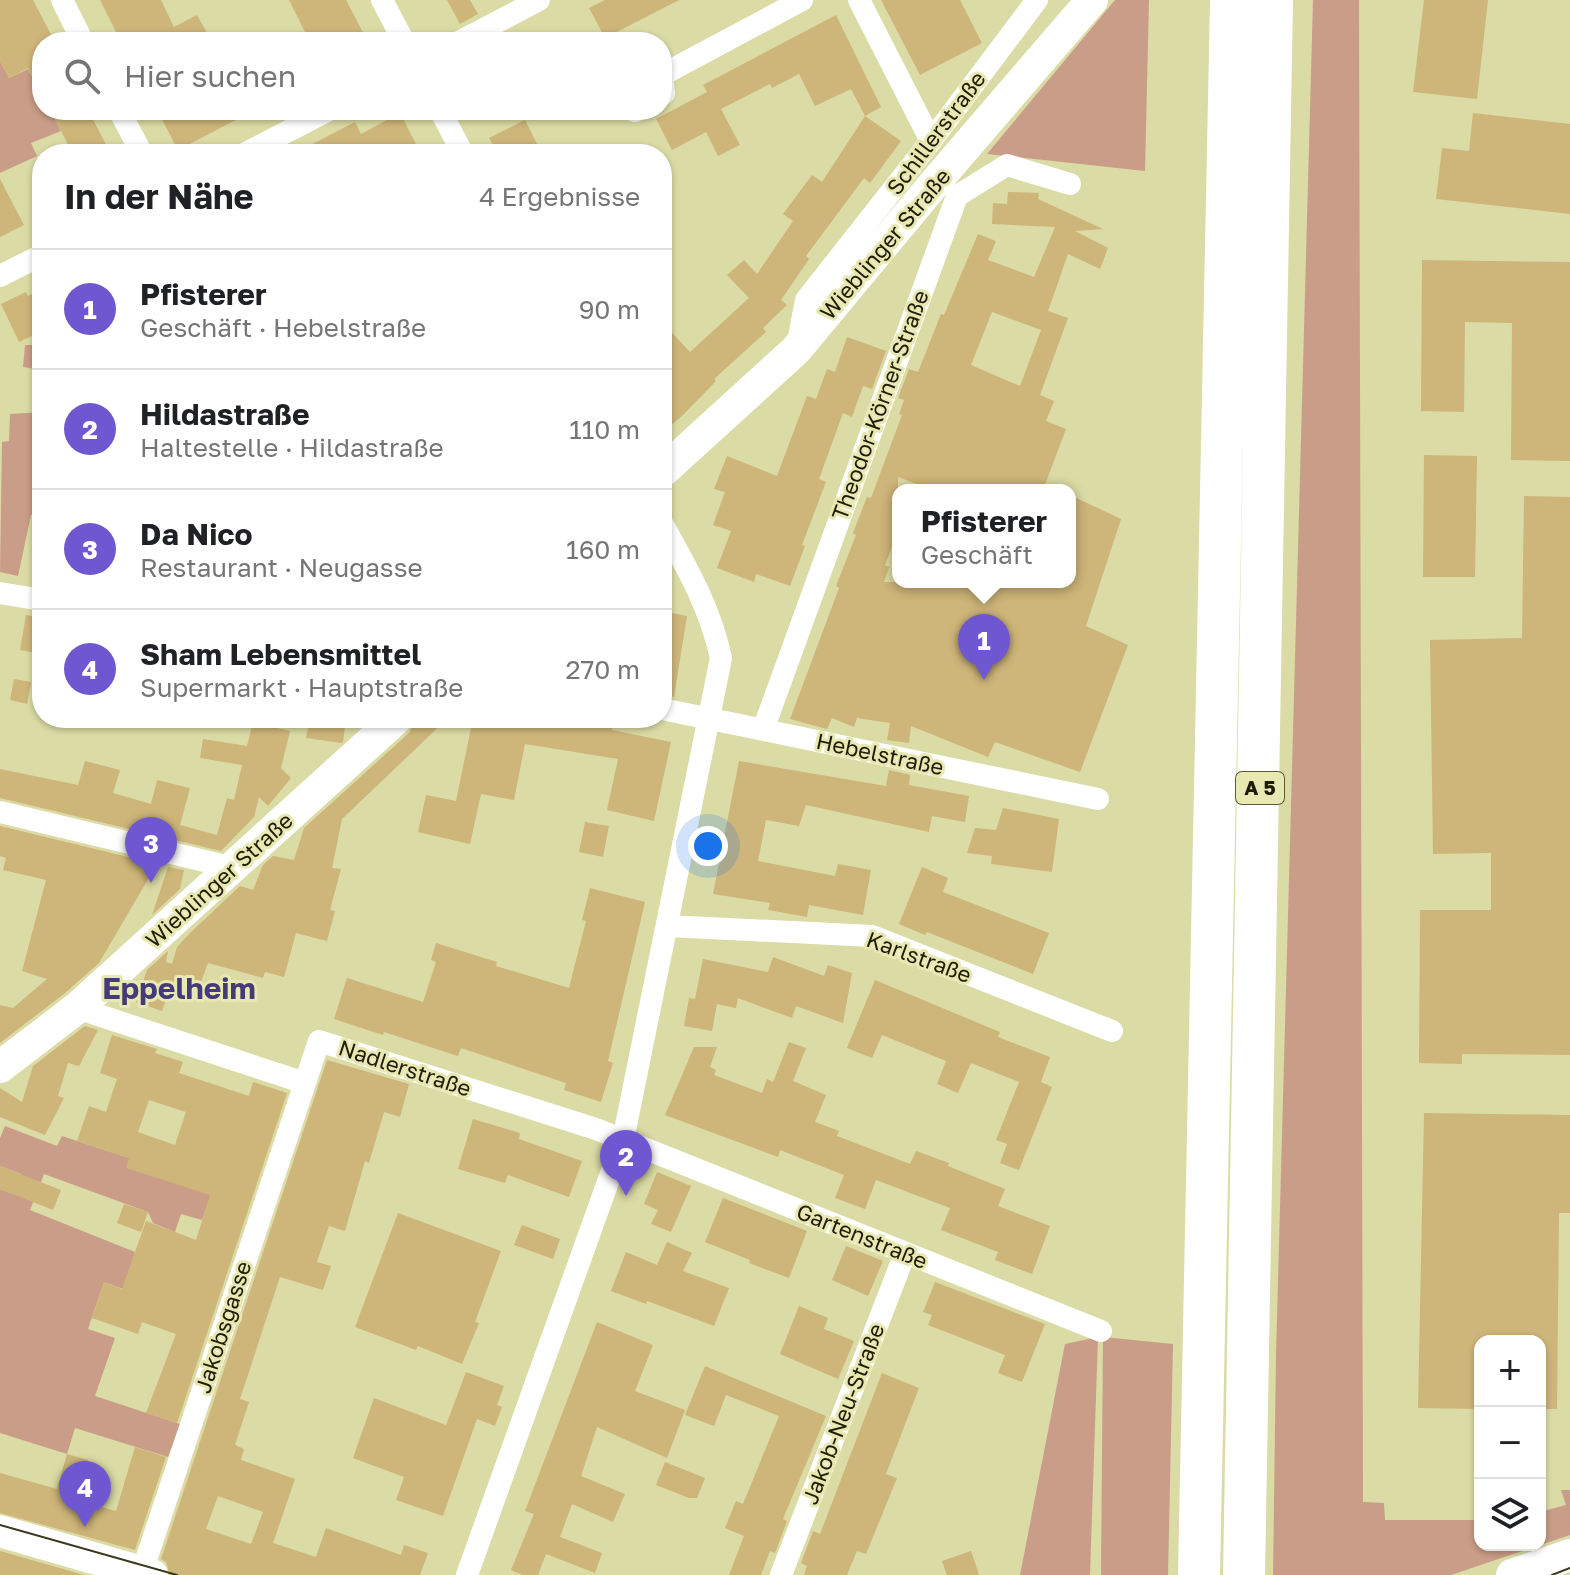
<!DOCTYPE html>
<html lang="de">
<head>
<meta charset="utf-8">
<style>
  :root { --surface:#fff; --page:#f6f6f6; --text:#202124; --muted:#757577; --line:#e0e0e0; --accent:#6f57d1 }
  body { margin:0; font-family:"Golos Text",sans-serif; background:var(--page); color:var(--text) }
  .controls { position:absolute; right:24px; bottom:24px; display:grid; overflow:hidden; border-radius:16px; box-shadow:0 2px 6px #0004 }
  .controls button { width:72px; height:72px; display:grid; place-items:center; padding:0; border:0; border-bottom:2px solid var(--line); background:var(--surface); color:var(--text); font:40px sans-serif }
  .you { position:absolute; left:708px; top:846px; width:28px; height:28px; margin:-20px; border:6px solid #fff; border-radius:50%; background:#1a73e8; box-shadow:0 0 0 12px #1a73e833 }
  .badge { display:grid; place-items:center; width:52px; height:52px; border-radius:50%; background:var(--accent); color:#fff; font-size:26px; font-weight:700 }
  .pin { position:absolute; translate:-50% -66px; filter:drop-shadow(0 2px 4px #0008) }
  .pin::after { content:''; position:absolute; top:42px; width:28px; height:24px; background:inherit; clip-path:polygon(0 0,100% 0,50% 100%) }
  .popup { position:absolute; left:892px; top:484px; width:184px; height:104px; box-sizing:border-box; display:grid; place-content:center; border-radius:16px; background:var(--surface); filter:drop-shadow(0 2px 6px #0005); font-size:26px; white-space:nowrap; color:var(--muted) }
  .popup b { font-size:30px; color:var(--text) }
  .popup::after { content:''; position:absolute; left:50%; top:100%; margin-left:-16px; border:16px solid transparent; border-top-color:var(--surface) }
  .list { margin:0; padding:0; list-style:none }
  h2 { display:flex; justify-content:space-between; align-items:center; height:104px; margin:0; padding:0 32px; font-size:34px }
  h2 small { font-size:26px; font-weight:400; color:var(--muted) }
  .list li { display:grid; grid-template-columns:52px 1fr auto; gap:24px; align-items:center; box-sizing:border-box; height:120px; padding:0 32px; border-top:2px solid var(--line) }
  .list b { display:block; font-size:30px; white-space:nowrap }
  .list p { margin:0; font-size:26px; white-space:nowrap; color:var(--muted) }
  .list em { font-size:26px; font-style:normal; color:var(--muted) }
  .icon { flex:none; width:44px; height:44px; fill:none; stroke:currentColor; stroke-width:2; stroke-linecap:round; stroke-linejoin:round }
  .map { position:relative; flex:none; width:1570px; height:1575px; overflow:hidden }
  .search { position:absolute; background:var(--surface); box-shadow:0 2px 6px #0004; left:32px; top:32px; width:640px; height:88px; display:flex; align-items:center; gap:20px; box-sizing:border-box; padding:0 28px; border-radius:32px; color:var(--muted); font-size:30px }
  .panel { position:absolute; background:var(--surface); box-shadow:0 2px 6px #0004; left:32px; top:144px; width:640px; height:584px; border-radius:32px }
  .map>svg:first-child { display:block }
  .green { fill:#c99d87 }
  .building { fill:#ceb579; fill-rule:evenodd }
  .lines { fill:none; stroke-linecap:round; stroke-linejoin:round }
  .street { stroke:#fff; stroke-width:22 }
  .secondary { stroke:#fff; stroke-width:32 }
  .highway { stroke:#fff; stroke-width:42 }
  .tram { stroke:#39391f; stroke-width:2 }
  .labels { text-anchor:middle; stroke-width:6; stroke-linejoin:round; paint-order:stroke }
  .shield { fill:#e8e8b2; stroke:#5b5b3b; stroke-width:2 }
  .shield-label { font-size:20px; font-weight:bold; fill:#1e1e08 }
  .street-label { font-size:22px; fill:#1e1e08; stroke:#e8e8b2 }
  .district-label { font-size:30px; font-weight:bold; fill:#443b77; stroke:#e8e8b2 }
</style>
</head>
<body>
<div class="map">
<svg width="1570" height="1575" viewBox="0 0 1570 1575">
  <rect width="100%" height="100%" fill="#dbdba5"/>
  <path class="green" d="M1115,0H1149L1145,171L987,154Z
    M1313,0H1359L1363,1502L1384,1503L1385,1520H1480V1545H1540V1512L1566,1505L1561,1490H1570V1535L1451,1575H1273L1276,1355Z
    M0,61L9,78L28,69L42,95V110H50L61,131L31,143L37,156L0,173Z
    M25,345H42V381L34,380L36,369L23,367Z
    M42,412V502H39L37,514L31,515L18,576L0,572L2,442L9,441L10,414Z
    M5,1126L57,1146L62,1136L129,1158L218,1174L202,1220L181,1214L175,1232L153,1223L148,1212L44,1174L30,1210L135,1252L123,1289L104,1282L88,1329L115,1338L95,1396L180,1424L168,1457L75,1428L67,1454L0,1433V1189L13,1194L21,1174L0,1166V1138Z
    M1098,1337L1090,1575H1020L1065,1344Z
    M1103,1337L1173,1344L1168,1575H1101Z"/>
  <path class="building" d="M0,0H33L55,42H42V95L28,68L9,78L0,61Z
    M100,0H161L174,27L197,15L212,42H121Z
    M289,0H346L368,42H310Z
    M447,0H470L478,14L460,24Z
    M605,0H679L605,38L589,8Z
    M881,0H960L982,43L920,75Z
    M1424,0H1488L1477,99L1413,92Z
    M836,15L881,107L865,116L851,89L815,106L799,74L772,88L770,84L721,109L740,145L718,156L706,132L672,150L656,119L707,92L703,85Z
    M50,110H88L111,154H73Z
    M157,110H255L178,150Z
    M400,113L417,146L403,154H293L355,122L361,134Z
    M1473,113L1570,124V214L1436,199L1442,148L1469,151Z
    M865,116L901,141L870,183L864,178L806,256L809,259L781,300L787,305L763,328L766,332L714,379L716,381L683,415L662,433V322L690,352L749,298L727,275L744,260L757,274L793,221L783,214L812,175L822,182Z
    M525,120L542,154H498L489,138Z
    M0,179L24,225L0,237Z
    M1008,192L1039,193L1038,199L1103,229L1075,231L1108,248L1100,269L1068,254L1048,311L1068,318L1040,395L1054,401L1046,421L1066,429L1043,490H933L898,477V531L885,565L889,567L884,582H1070V495L1121,519L1086,626L1128,645L1080,772L995,742L988,757L911,726L909,743L887,740L890,723L857,718L854,727L832,718L827,729L790,719L839,588L836,586L856,535L853,533L867,497L871,498L902,415L899,414L904,400L898,398L909,369L918,372L941,314L944,315L978,234L996,241L988,260L1034,277L1055,227L992,224L993,203L1007,204ZM992,312L1041,330L1020,386L971,365Z
    M1422,260L1570,262V461L1511,460L1512,323L1465,322L1464,412L1421,411Z
    M42,289V331L19,342L1,304L26,292L28,296Z
    M847,337L886,351L872,389L863,386L852,417L843,413L819,479L826,482L802,545L805,546L790,586L756,574L754,582L717,568L731,531L713,525L725,492L714,489L727,456L777,476L807,396L816,399L827,369L835,372Z
    M1424,455L1477,456L1475,577H1423Z
    M1524,496L1570,497V1055L1462,1054V1064L1419,1063L1420,910H1491V853L1433,854L1430,640L1522,638Z
    M662,611L687,616L674,697L662,695Z
    M26,615L42,618V654L20,650Z
    M14,679L31,682L27,704L10,700Z
    M310,718H346L343,742L341,743L306,738Z
    M415,718H448L342,819L332,868L341,869L330,910L335,911L327,941L296,933L284,977L265,972L263,978L208,963L195,998L170,989L162,1011L136,1002L147,970L168,951L166,962L172,964L177,947L189,934L240,886L253,890L263,865L273,856L294,860L304,828L410,732Z
    M473,718H554L612,728V730L671,742L654,821L607,810L618,759L525,744L514,800L481,794L470,844L418,832L426,795L456,801Z
    M253,722L290,731L281,768L291,778L268,806L259,797L254,817L221,851L0,798V769L78,785L85,761L120,770L113,793L151,804L157,780L190,788L180,825L217,835L227,798L234,800L242,765L200,758L203,739L247,746Z
    M739,761L886,786L889,770L910,775L909,785L969,796L965,822L932,816L929,832L806,805L799,826L766,820L758,861L835,876L838,864L871,870L863,915L809,905L807,917L768,910L770,903L713,894Z
    M1003,808L1059,819L1052,872L991,864L992,856L967,853L975,828L996,830Z
    M585,822L609,826L603,857L579,852Z
    M0,826L157,864L99,963L65,993L0,1043V1005L13,1008L47,979L22,971L46,880L3,870L6,858L0,856Z
    M168,867L184,870L180,889L152,915Z
    M922,867L948,878L943,892L1049,933L1033,974L927,932L925,935L899,924Z
    M590,888L645,902L608,1061L613,1063L601,1102L564,1090L566,1083L461,1048L458,1056L384,1032L383,1035L334,1019L347,978L423,1002L436,962L431,960L436,943L497,962L496,966L569,988L586,921L582,920Z
    M773,957L824,976L828,965L852,973L843,1023L796,1006L792,1018L738,998L736,1008L717,1004L712,1031L684,1026L689,998L695,999L703,959L768,972Z
    M875,980L1000,1032L998,1037L1050,1057L1041,1082L1052,1087L1019,1170L1000,1163L1007,1144L996,1140L1019,1082L971,1063L958,1093L937,1084L946,1061L882,1035L872,1058L847,1048Z
    M85,1026L98,1030L79,1066L68,1063L58,1096L64,1098L45,1135L0,1117V1088L22,1102L33,1066Z
    M112,1035L157,1049L155,1053L183,1062L179,1073L249,1096L253,1082L287,1093L177,1423L146,1413L176,1334L142,1322L138,1334L92,1318L104,1282L122,1289L146,1221L196,1240L210,1195L126,1168L129,1158L77,1141L89,1106L106,1112L117,1079L100,1073ZM149,1100L186,1112L175,1145L138,1132Z
    M789,1042L806,1048L793,1081L826,1095L815,1122L839,1131L837,1136L910,1164L916,1151L949,1163L948,1166L1005,1189L998,1206L1050,1226L1032,1274L995,1260L998,1252L941,1230L950,1208L876,1180L865,1209L835,1198L844,1175L780,1150L778,1157L665,1115L694,1047H717L710,1067L716,1070L714,1075L762,1093L767,1079L773,1082Z
    M327,1060L409,1084L400,1117L384,1112L369,1163L365,1161L345,1231L329,1226L317,1262L331,1266L323,1290L280,1277L240,1399L249,1402L235,1445L244,1449L241,1460L295,1479L273,1543L316,1557L326,1528L401,1555L404,1545L428,1553L420,1575H170L166,1562L161,1559ZM218,1496L263,1512L251,1544L206,1529Z
    M1424,1113L1570,1115V1213H1559L1557,1409H1540V1341H1480V1409L1418,1408Z
    M473,1119L520,1133L519,1139L582,1161L569,1197L508,1175L505,1183L458,1169Z
    M0,1166L61,1190L53,1210L0,1189Z
    M657,1172L691,1186L671,1232L651,1224L658,1210L644,1204Z
    M723,1198L807,1231L789,1278L749,1263L750,1260L705,1242Z
    M124,1204L148,1212L141,1232L117,1223Z
    M398,1213L501,1251L475,1322L479,1323L462,1364L418,1346L416,1350L355,1327Z
    M522,1225L560,1239L553,1259L514,1245Z
    M667,1242L692,1253L683,1271L729,1288L714,1326L647,1301L646,1304L611,1291L626,1252L657,1265Z
    M846,1246L883,1261L868,1296L832,1280Z
    M935,1282L1045,1324L1022,1382L998,1373L1005,1355L928,1325L932,1315L923,1312Z
    M799,1306L828,1318L824,1329L854,1341L838,1379L780,1354Z
    M597,1322L653,1345L635,1391L685,1410L667,1458L597,1427L581,1476L625,1494L613,1522L572,1504L560,1537L602,1553L595,1573L546,1554L538,1575H523L511,1570L534,1514L525,1511Z
    M705,1366L826,1416L783,1519L787,1521L775,1553L770,1551L761,1575H729L744,1536L725,1528L736,1501L743,1504L779,1416L726,1395L714,1426L685,1415Z
    M466,1372L504,1386L497,1405L502,1407L495,1426L477,1419L443,1516L396,1500L404,1477L353,1458L374,1398L446,1425Z
    M882,1373L919,1388L886,1474L897,1478L866,1554L857,1551L847,1575H804L807,1566L801,1563L813,1531L820,1534Z
    M135,1447L166,1457L135,1550L0,1513V1473L57,1489L67,1454L88,1460L77,1500L116,1511Z
    M665,1462L705,1478L697,1498H689L656,1485Z
    M0,1551L84,1575H0Z
    M971,1551L979,1575H947L942,1561Z"/>
  <g class="lines">
    <path class="street" d="M62,0L83,42
      M382,0L404,42
      M859,0L931,141
      M459,42L539,0
      M662,95L664,93L662,75L802,0
      M119,110L142,154
      M440,110L463,154
      M635,111L637,110
      M244,154L329,110
      M0,276L42,255
      M797,347L806,300L931,141L1037,0
      M0,593L42,600
      M662,709L1098,799
      M763,730L957,196L1007,165L1070,184
      M0,812L234,868
      M668,926L872,936L1112,1031
      M77,1008L305,1083
      M142,1572L319,1041L596,1129L1101,1331
      M467,1575L623,1140L721,658C710,607 687,568 662,523
      M781,1575L905,1253"/>
    <path class="secondary" d="M662,472L796,350L938,179L1092,0
      M0,1067L77,1008L397,718
      M0,1531L152,1575
      M1512,1575L1570,1555"/>
    <path class="highway" d="M1199,1575L1231,0
      M1244,1575L1272,0"/>
    <path class="tram" d="M0,1525L177,1575
      M1552,1575L1570,1568"/>
  </g>
  <g class="labels">
    <rect class="shield" x="1236" y="772" width="48" height="32" rx="6"/>
    <g class="shield-label">
      <text x="1260" y="795">A 5</text>
    </g>
    <g class="street-label">
      <text transform="translate(936 133) rotate(-53)" y="8">Schillerstraße</text>
      <text transform="translate(885 244) rotate(-50)" y="8">Wieblinger Straße</text>
      <text transform="translate(880 405) rotate(-70)" y="8">Theodor-Körner-Straße</text>
      <text transform="translate(880 754) rotate(12)" y="8">Hebelstraße</text>
      <text transform="translate(219 880) rotate(-42)" y="8">Wieblinger Straße</text>
      <text transform="translate(919 957) rotate(20)" y="8">Karlstraße</text>
      <text transform="translate(405 1068) rotate(18)" y="8">Nadlerstraße</text>
      <text transform="translate(862 1236) rotate(22)" y="8">Gartenstraße</text>
      <text transform="translate(223 1327) rotate(-72)" y="8">Jakobsgasse</text>
      <text transform="translate(843 1414) rotate(-69)" y="8">Jakob-Neu-Straße</text>
    </g>
    <g class="district-label">
      <text x="179" y="999">Eppelheim</text>
    </g>
  </g>
</svg>
<div class="controls">
<button>+</button>
<button>−</button>
<button><svg class="icon" aria-label="layers" viewBox="0 0 24 24"><path d="M12 4l9 5-9 5-9-5zM3 14l9 5 9-5"/></svg></button>
</div>
<div class="you"></div>
<div class="pin badge" style="left:984px;top:680px">1</div>
<div class="popup"><b>Pfisterer</b>Geschäft</div>
<div class="pin badge" style="left:626px;top:1196px">2</div>
<div class="pin badge" style="left:151px;top:883px">3</div>
<div class="pin badge" style="left:85px;top:1527px">4</div>
<div class="search"><svg class="icon" aria-label="search" viewBox="0 0 24 24"><circle cx="10" cy="10" r="6"/><path d="M15 15l6 6"/></svg>Hier suchen</div>
<section class="panel">
<h2>In der Nähe<small>4 Ergebnisse</small></h2>
<ul class="list">
<li><span class="badge">1</span><div><b>Pfisterer</b><p>Geschäft · Hebelstraße</p></div><em>90 m</em></li>
<li><span class="badge">2</span><div><b>Hildastraße</b><p>Haltestelle · Hildastraße</p></div><em>110 m</em></li>
<li><span class="badge">3</span><div><b>Da Nico</b><p>Restaurant · Neugasse</p></div><em>160 m</em></li>
<li><span class="badge">4</span><div><b>Sham Lebensmittel</b><p>Supermarkt · Hauptstraße</p></div><em>270 m</em></li>
</ul>
</section>
</div>
</body>
</html>
